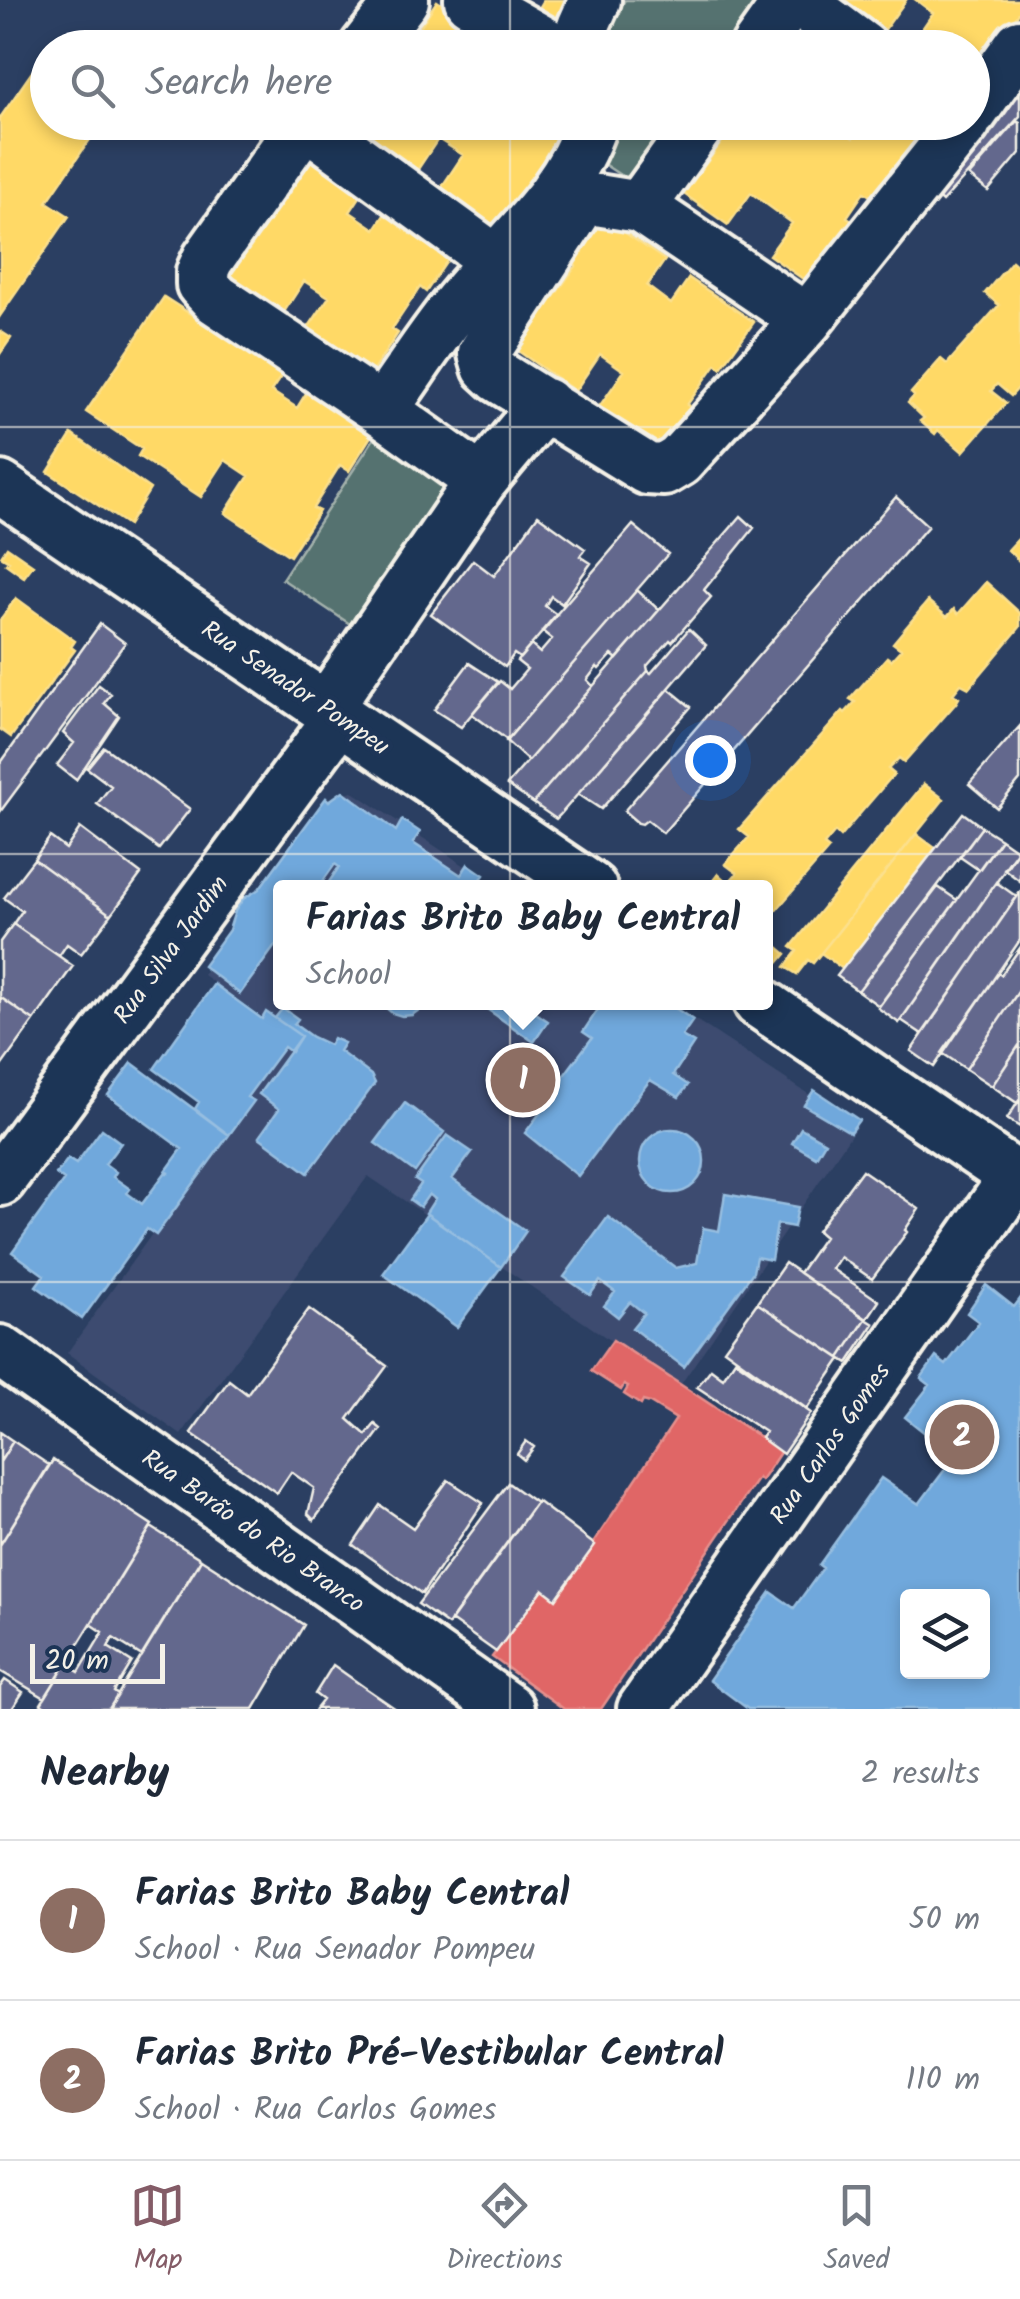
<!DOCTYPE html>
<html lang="en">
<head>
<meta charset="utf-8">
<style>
  :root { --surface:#fff; --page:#f6f6f7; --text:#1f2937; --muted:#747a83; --line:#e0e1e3; --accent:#845c67 }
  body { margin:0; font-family:Kalam,sans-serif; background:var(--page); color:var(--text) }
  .controls { position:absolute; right:30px; bottom:30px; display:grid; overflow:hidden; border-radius:10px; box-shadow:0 5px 15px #0003 }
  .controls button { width:90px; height:90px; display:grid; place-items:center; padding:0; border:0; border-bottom:2px solid var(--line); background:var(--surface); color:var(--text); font:50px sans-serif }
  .scale { position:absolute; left:30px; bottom:25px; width:135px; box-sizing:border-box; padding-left:10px; border:5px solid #f4f1e8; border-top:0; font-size:28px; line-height:35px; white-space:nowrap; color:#f4f1e8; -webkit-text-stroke:8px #1d3557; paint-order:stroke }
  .you { position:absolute; left:710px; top:760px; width:35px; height:35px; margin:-25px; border:8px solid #fff; border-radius:50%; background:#1a73e8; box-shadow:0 0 0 15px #1a73e833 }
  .badge { display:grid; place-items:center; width:65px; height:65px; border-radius:50%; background:var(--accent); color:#fff; font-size:32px; font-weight:700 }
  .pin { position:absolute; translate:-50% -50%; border:5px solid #fff; box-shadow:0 2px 10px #0006 }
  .popup { position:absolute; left:273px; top:880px; width:500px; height:130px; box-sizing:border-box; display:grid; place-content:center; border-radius:10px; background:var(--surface); filter:drop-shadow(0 2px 8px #0005); font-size:32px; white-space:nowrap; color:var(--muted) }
  .popup b { font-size:38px; color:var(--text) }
  .popup::after { content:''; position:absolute; left:50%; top:100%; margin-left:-20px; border:20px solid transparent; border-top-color:var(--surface) }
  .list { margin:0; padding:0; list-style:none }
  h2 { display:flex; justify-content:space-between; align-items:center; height:130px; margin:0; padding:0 40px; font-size:42px }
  h2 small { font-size:32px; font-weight:400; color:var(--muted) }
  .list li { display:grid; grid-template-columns:65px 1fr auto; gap:30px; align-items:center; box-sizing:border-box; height:160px; padding:0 40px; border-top:2px solid var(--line) }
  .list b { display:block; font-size:38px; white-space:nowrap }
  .list p { margin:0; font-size:32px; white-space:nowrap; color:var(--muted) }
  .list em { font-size:32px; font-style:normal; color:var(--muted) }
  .icon { flex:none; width:55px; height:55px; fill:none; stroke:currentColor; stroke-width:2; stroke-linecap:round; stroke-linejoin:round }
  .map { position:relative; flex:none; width:1020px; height:1709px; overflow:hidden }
  .search { position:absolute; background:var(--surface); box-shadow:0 5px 15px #0003; left:30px; right:30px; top:30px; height:110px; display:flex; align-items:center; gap:25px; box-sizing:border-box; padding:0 35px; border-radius:55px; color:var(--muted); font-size:38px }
  .sheet { height:450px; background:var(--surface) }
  nav { display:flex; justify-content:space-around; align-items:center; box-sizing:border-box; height:140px; border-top:2px solid var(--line); background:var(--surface); font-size:28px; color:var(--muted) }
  nav a { display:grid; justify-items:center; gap:5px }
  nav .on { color:var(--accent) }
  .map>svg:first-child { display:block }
  .built { fill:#3c4b6f }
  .green { fill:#557270; stroke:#a4b2ac; stroke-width:2.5 }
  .homes { fill:#ffd966; stroke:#fce08d; stroke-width:2.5 }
  .shops { fill:#e06666; stroke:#e6908d; stroke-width:2.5 }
  .schools { fill:#6fa8dc; stroke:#97bee0; stroke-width:2.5; fill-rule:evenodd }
  .building { fill:#63678d; stroke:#f4f1e8; stroke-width:2.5 }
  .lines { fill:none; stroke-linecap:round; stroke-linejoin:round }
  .minor-casing { stroke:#f4f1e8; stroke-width:58 }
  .minor { stroke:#1d3557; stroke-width:50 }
  .grid { fill:none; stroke:#f4f1e8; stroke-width:2.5; stroke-opacity:0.55 }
  .labels { text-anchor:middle; stroke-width:10; stroke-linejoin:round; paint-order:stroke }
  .street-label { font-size:25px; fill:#f4f1e8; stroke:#1d3557 }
</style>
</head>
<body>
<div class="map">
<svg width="1020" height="1709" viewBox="0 0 1020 1709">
  <rect width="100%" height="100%" fill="#2b3f62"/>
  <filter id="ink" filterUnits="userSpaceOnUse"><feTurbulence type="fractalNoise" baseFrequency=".01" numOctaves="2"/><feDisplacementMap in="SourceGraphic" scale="20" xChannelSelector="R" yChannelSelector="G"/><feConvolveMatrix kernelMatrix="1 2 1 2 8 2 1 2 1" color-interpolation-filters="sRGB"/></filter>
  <g filter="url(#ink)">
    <path class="built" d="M352,791L497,887L280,888V1002L670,1003L857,1126L679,1387L368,1176L181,1435L67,1353L226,1130L288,1035L203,975L322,801Z"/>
    <path class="green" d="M625,0H768L736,47L595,48Z
      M607,123H685L640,188L599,161Z
      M375,437L446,484L350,624L282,579Z"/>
    <path class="homes" d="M544,0H581L558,36L532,20Z
      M837,0H906L883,32Z
      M916,0H1020V11L995,47L972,90V48H909L933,13Z
      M437,1L501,43L498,48L407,46Z
      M41,59L48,64V122H102L47,202L69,216L0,316V118Z
      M357,122H576L559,148L555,144L527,186L533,191L504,234L439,191L463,155L438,139L414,175L350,132Z
      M745,122H831L853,138L864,122H902L921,136L875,199L864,192L847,217L858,224L813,286L769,255L792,223L751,193L728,225L684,194L730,131L735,135Z
      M303,143L367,186L350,212L375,229L392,203L457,246L426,292L420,287L392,329L398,333L369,377L304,334L329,297L304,281L280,318L215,274Z
      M602,217L665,260L647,286L671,304L689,278L754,322L721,368L716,364L687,405L693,409L663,452L599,407L624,371L600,354L575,391L511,346L530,319L535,323L576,266L571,262Z
      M1012,261L1020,268V386L1011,396L997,384L991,391L1006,403L963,452L938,430L935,434L920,421L924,418L908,403L914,396L911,393L941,359L947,364L999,305L985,293Z
      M164,297L217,331L222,323L289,365L271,391L297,408L313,382L378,425L349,471L340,465L313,508L319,511L290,556L225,513L249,476L225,460L201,497L138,456L142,449L86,412Z
      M0,331L11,338L0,354Z
      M72,434L150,489L128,525L48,472Z
      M1019,538L1020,539V562L1008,550Z
      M7,547L33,565L24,577L6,564L9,561L1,556Z
      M986,582L1020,613V627L969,688L961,684L953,694L959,698L956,703L904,762L899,758L888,769L894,774L840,837L835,832L824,845L829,849L772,915L766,912V888H734L730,884L727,888H707L718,874L728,883L737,873L725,864L749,837L739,829L843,711L845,713L855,702L850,699L887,657L891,660L901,649L893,643L928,601L947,617L954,609L958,614Z
      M16,598L75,641L71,647L75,650L11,737L0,729V620Z
      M924,784L944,799L813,963L808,960L797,974L785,967L797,951L791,947Z
      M916,834L935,848L843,969L821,953Z
      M766,937L786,954L779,962L766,953Z"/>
    <path class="shops" d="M613,1340L781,1451L761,1481L758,1478L601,1709H564L492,1657L543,1589L556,1599L676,1419L650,1403L643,1401L641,1405L624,1394L628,1387L624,1385L621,1390L591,1371Z"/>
    <path class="schools" d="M343,791L396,831L402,820L420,832L413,843L461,875L468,864L484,875L476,886L479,888H337L329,882L339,867L335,864L318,888H280V939L240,994L203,966L229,930L235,911L243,899L259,889L326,798L329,801Z
      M214,984L262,1019L266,1012L301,1036L291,1052L284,1047L247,1097L254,1101L229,1135L195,1109L199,1102L154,1069Z
      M379,1002H430L412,1015L402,1016L392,1013Z
      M477,1002H523L518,1009L529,1017L533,1011L548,1021L534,1042Z
      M603,1002H666L693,1020L682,1036L694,1043L673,1075L688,1085L679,1097L650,1080L578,1176L525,1133L540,1113L517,1096L540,1067L559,1082L592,1038L583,1032Z
      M283,1008L298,1019L294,1024L312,1037L329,1045L333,1038L344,1043L339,1051L371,1075L375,1083L308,1173L259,1137L279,1109L259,1094L301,1036L275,1018Z
      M132,1063L229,1135L156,1235L147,1229L82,1319L36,1286L44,1275L12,1252L64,1180L56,1174L68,1159L76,1164L102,1129L121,1143L105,1164L116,1172L113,1177L130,1189L127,1193L142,1204L165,1173H170L166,1171L182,1149L108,1095Z
      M814,1090L859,1120L850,1132L804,1105Z
      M405,1103L444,1132L415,1172L375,1143Z
      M801,1128L825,1142L816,1157L792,1143Z
      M640 1161a32 32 0 1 1 64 0a32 32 0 1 1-64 0Z
      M447,1135L472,1152L452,1179L526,1231L501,1267L426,1213L435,1199L429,1194L420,1207L410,1200L421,1184L415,1180Z
      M725,1194L798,1207L794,1227L777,1224L771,1260L756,1257L753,1272L684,1367L632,1328L644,1313L630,1302L618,1317L604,1306L615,1292L600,1281L590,1295L564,1277L608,1217L676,1268L697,1263L703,1228L719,1231Z
      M427,1214L501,1267L457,1327L383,1274Z
      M986,1285L1014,1307L1020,1299V1709H748L709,1680L771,1592L794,1608L823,1568L819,1565L881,1478L919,1504L971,1435L974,1437L982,1426L970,1417L945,1449L905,1417L930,1385L921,1378L936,1357L946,1365L979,1322L967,1313ZM908,1596H982V1672H908Z"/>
    <path class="building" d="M1020,78V116L942,202L926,187Z
      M1017,121L1020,123V153L988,191L969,176Z
      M896,497L928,526L663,833L647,820L642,824L638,823L624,811Z
      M538,515L585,549L580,556L591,563L562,604L551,596L545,606L557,615L520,658L514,654L505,667L431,614L473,560L494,576Z
      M741,516L754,528L704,590L711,597L672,642L670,640L647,666L648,671L533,803L507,785Z
      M633,525L668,554L507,740L472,714L500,681L510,689L527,669L517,661L531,645L540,653L552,639L542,631Z
      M637,590L659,610L617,659L612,655L599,669L597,667L587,680L593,686L528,761L506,741Z
      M100,624L125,643L0,812V764Z
      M689,629L706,645L560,815L556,819L533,803L648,671L651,673Z
      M469,663L498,682L461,727L434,710Z
      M99,685L111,694L104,703L119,716L76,780L57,765L74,743L63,733Z
      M669,689L691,707L601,809L578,794Z
      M1020,726V780L997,808L969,784Z
      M104,747L190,809L159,849L97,804L111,786L87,768Z
      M963,813L982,827L858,991L837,976Z
      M982,827L1001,839L979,870L960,857Z
      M80,828L141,874L111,915L34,859L50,837L66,849Z
      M1001,839L1018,851L899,1023L878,1008Z
      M1020,847V881L1004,869Z
      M34,859L111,915L81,954L67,944L59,956L13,924L22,911L4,898Z
      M996,882L1017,897L922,1034L901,1020Z
      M938,887L957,900L879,1006L858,991Z
      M1020,892V940L934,1067L911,1051Z
      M13,924L73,966L34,1021L0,997V942Z
      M1020,948V989L966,1069L942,1053L998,973L1001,975Z
      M1020,989V1044L992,1086L966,1069Z
      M0,997L34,1021L0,1068Z
      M1020,1044V1099L1017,1103L992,1086Z
      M1020,1099V1127L1007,1119Z
      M862,1170L919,1209L905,1230L907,1232L872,1279L840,1257L832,1269L879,1301L867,1319L799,1273L824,1237L817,1231Z
      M785,1263L866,1319L840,1358L757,1303Z
      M757,1303L841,1359L807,1409L724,1349Z
      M309,1309L387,1366L348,1419L366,1435L375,1424L381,1429L314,1520L308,1514L314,1488L291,1472L277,1493L191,1433L229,1380L247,1394Z
      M866,1319L874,1324L848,1363L840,1358Z
      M735,1360L811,1413L783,1454L761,1438L765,1432L697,1387L711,1369L723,1378Z
      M0,1432L13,1441L0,1462Z
      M13,1441L49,1465L0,1545V1462Z
      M526,1441L534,1447L524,1460L517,1454Z
      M53,1460L152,1525L45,1698L0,1671V1545Z
      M448,1480L483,1503L422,1594L353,1545L380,1505L413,1528Z
      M508,1483L536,1503L448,1625L418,1604Z
      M537,1501L595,1545L556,1599L543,1589L496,1652L451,1620Z
      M151,1527L201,1559L196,1568L142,1656L113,1638L108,1647L132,1662L114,1692L118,1695L109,1709H48L41,1704L66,1664L79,1672L103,1632L91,1624Z
      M201,1559L304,1625L254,1709H109Z
      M333,1665L364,1687L396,1709H316L323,1700L315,1694Z
      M5,1680L23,1692L12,1709H0V1687Z"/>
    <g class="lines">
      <defs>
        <path id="minor" d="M470,0L554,48
          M798,0L863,48
          M365,48L403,0
          M581,48L583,27L595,0
          M756,48L790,0
          M972,112L1020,45
          M305,122L208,259L202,272V284L216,299L382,410
          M305,122L496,261
          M701,122L640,207L597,200L581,203L484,353L488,367L499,377L647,469L664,470L679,461L807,320L965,122
          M640,207L807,320
          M481,481L545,404
          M0,487L591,888
          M327,707L481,481L382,410C409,373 434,332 464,297C510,242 569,193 592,122
          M759,1002L1020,1180
          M0,1180L340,717
          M0,1351L508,1709
          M643,1709L1015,1177"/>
      </defs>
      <use href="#minor" class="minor-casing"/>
      <use href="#minor" class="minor"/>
    </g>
  </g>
  <path class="grid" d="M510,0V48M510,122V1709M0,427H1020M0,854H1020M0,1282H1020"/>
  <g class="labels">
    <g class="street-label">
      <text transform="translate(296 687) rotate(34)" y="9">Rua Senador Pompeu</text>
      <text transform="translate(170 949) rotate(-54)" y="9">Rua Silva Jardim</text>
      <text transform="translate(829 1443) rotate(-55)" y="9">Rua Carlos Gomes</text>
      <text transform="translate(254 1530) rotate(35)" y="9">Rua Barão do Rio Branco</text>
    </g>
  </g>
</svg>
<div class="controls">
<button><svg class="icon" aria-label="layers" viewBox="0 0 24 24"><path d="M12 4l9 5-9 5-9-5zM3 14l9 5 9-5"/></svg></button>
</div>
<div class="scale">20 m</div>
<div class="you"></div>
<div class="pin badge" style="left:523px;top:1080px;background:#8d6e63">1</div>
<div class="popup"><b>Farias Brito Baby Central</b>School</div>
<div class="pin badge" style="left:962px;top:1437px;background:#8d6e63">2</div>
<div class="search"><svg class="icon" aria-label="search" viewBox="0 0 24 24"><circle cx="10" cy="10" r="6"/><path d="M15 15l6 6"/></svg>Search here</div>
</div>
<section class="sheet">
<h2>Nearby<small>2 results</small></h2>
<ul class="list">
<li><span class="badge" style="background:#8d6e63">1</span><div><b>Farias Brito Baby Central</b><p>School · Rua Senador Pompeu</p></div><em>50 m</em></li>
<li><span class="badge" style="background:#8d6e63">2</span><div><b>Farias Brito Pré-Vestibular Central</b><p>School · Rua Carlos Gomes</p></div><em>110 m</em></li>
</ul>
</section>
<nav>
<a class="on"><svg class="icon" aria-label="map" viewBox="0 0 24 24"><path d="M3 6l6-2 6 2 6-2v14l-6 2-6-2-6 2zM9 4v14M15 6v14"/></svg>Map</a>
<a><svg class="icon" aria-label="directions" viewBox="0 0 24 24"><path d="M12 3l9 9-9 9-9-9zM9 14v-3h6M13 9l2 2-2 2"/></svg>Directions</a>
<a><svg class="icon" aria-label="saved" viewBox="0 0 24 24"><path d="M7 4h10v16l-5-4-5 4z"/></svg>Saved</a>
</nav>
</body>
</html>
